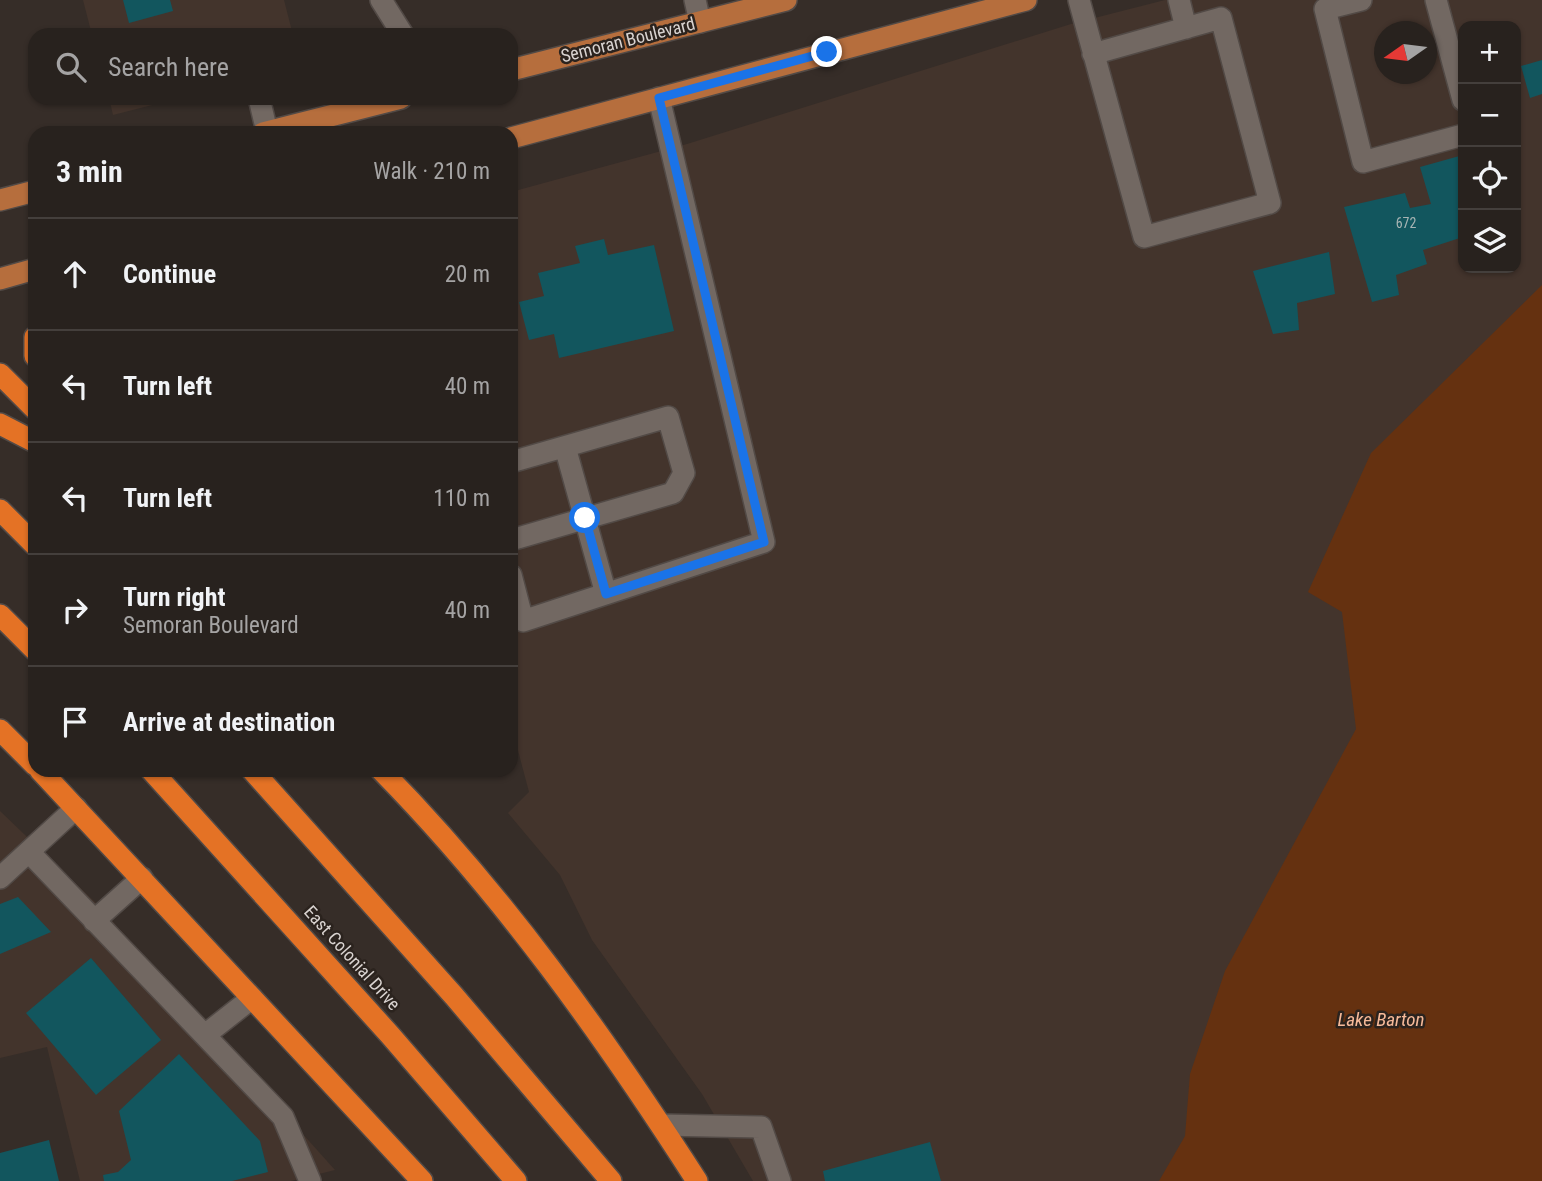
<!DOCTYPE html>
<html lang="en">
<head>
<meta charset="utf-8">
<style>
  :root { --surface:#28221e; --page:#342f2b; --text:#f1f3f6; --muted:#a5a4a4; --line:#443f3c }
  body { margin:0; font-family:"Roboto Condensed",sans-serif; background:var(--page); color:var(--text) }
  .controls { position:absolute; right:21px; top:21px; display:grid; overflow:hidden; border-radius:14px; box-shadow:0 2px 5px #0004 }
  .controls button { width:63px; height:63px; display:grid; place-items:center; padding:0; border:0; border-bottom:2px solid var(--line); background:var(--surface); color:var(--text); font:35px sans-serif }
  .compass { position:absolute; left:1374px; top:21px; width:63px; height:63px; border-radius:50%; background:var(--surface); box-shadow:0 2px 5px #0004; rotate:256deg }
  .stop { position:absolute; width:21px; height:21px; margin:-16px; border:5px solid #1a73e8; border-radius:50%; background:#fff }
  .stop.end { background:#1a73e8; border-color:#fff; box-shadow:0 2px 7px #0008 }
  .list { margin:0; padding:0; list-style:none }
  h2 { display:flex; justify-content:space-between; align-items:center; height:91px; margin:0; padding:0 28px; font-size:30px }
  h2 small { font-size:23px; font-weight:400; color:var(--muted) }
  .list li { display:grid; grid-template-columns:46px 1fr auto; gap:21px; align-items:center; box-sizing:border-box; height:112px; padding:0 28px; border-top:2px solid var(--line) }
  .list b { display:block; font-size:26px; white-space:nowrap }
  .list p { margin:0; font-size:23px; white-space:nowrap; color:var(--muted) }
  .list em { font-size:23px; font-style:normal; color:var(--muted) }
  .icon { flex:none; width:38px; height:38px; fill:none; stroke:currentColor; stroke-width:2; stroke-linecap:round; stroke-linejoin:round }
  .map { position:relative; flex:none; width:1542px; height:1181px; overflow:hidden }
  .search { position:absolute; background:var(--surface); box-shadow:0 2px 5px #0004; left:28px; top:28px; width:490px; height:77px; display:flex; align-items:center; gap:18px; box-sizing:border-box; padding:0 24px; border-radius:21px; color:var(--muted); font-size:26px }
  .panel { position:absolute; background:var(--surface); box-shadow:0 2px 5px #0004; left:28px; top:126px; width:490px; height:651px; border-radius:21px }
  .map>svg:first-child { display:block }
  .built { fill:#43342c; fill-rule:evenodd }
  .water { fill:#653110 }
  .building { fill:#12565e }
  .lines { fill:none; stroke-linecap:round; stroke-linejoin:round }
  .minor-casing { stroke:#524a46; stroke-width:24 }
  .major-casing { stroke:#524a46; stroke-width:24 }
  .highway-casing { stroke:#524a46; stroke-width:24 }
  .minor { stroke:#726862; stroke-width:21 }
  .major { stroke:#b66e3d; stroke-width:21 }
  .highway { stroke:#e47225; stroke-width:21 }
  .route { stroke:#1a73e8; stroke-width:9 }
  .labels { text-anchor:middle; stroke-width:5; stroke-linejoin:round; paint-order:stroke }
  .number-label { font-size:14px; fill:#a7b4b4 }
  .street-label { font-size:18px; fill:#d9d3d0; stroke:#2b231e }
  .water-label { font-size:19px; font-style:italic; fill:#f7ba99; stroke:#2b231e }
</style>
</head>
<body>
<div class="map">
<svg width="1542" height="1181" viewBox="0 0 1542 1181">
  <rect width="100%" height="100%" fill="#362d28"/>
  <path class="built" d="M83,0H284L293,35H92Z
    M1165,0H1542V1181H753L702,1094L592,940L560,875L508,813L529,792L511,724V192L687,144L1071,24ZM1463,26H1516V268H1463ZM1384,32H1426V74H1384Z
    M109,98H180L113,115Z
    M0,811L97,904L335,1170L291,1181H80L47,1047L0,1058Z"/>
  <path class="water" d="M1542,285V1181H1159L1185,1136L1190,1074L1225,971L1356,729L1342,612L1308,592L1371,453Z"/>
  <path class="building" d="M123,0H170L173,11L129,23Z
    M1542,60V94L1530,98L1521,66Z
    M1463,155V237L1423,250L1427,264L1396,275L1399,295L1372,302L1344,207L1405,193L1410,208L1431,204L1420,167Z
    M604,239L608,255L654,245L674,331L559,358L554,334L529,340L519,302L544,296L538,273L580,263L575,246Z
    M1329,252L1335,294L1297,303L1299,330L1273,334L1253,271Z
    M18,897L51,932L0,954V904Z
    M91,958L161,1040L96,1095L26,1013Z
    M179,1054L260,1141L268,1172L232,1181H104L103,1175L118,1172L131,1160L119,1111Z
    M49,1140L59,1181H0V1153Z
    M930,1142L941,1181H825L823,1171Z"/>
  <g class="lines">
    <defs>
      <path id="minor" d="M381,0L403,35
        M695,0L700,22
        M1079,0L1144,237L1270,203L1221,18L1093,54
        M1179,0L1186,28
        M1361,0L1325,9L1363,162L1463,135
        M1436,0L1463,100
        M259,98L267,132
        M565,447L606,594
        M511,462L668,417L684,473L673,493L511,540
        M511,575L523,621L764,542L659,98
        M29,852L283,1117L310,1181
        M0,878L76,808
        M94,921L142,878
        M205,1035L252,998
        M661,1125L761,1127L780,1181"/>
      <path id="major" d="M511,70L786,0
        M263,133L401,98
        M511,138L1026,0
        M0,200L35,191
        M0,279L35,269"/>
      <path id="highway" d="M35,337V356
        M0,374L35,409
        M0,424L35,442
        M0,510L35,545
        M0,615L35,650
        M0,730L35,765
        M40,770L422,1181
        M151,770L390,1035L516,1181
        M252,770L454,996L611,1181
        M381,770C502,893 604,1036 697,1181"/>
    </defs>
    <use href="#minor" class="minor-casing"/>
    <use href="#major" class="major-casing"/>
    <use href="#highway" class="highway-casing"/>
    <use href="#minor" class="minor"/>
    <use href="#major" class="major"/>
    <use href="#highway" class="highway"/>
  </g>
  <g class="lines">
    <path class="route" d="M585,518L606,594L764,542L659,98L827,52"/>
  </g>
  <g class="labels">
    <g class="number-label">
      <text x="1406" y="228">672</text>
    </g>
    <g class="street-label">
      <text transform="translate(628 40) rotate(-14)" y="6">Semoran Boulevard</text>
      <text transform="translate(352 958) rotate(48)" y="6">East Colonial Drive</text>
    </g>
    <g class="water-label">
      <text x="1381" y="1026">Lake Barton</text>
    </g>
  </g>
</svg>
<div class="controls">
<button>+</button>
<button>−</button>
<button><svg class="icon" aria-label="locate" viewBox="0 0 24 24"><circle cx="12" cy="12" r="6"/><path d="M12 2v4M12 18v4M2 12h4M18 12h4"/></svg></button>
<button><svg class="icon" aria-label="layers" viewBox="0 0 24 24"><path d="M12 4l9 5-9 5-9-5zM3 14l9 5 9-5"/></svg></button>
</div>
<svg class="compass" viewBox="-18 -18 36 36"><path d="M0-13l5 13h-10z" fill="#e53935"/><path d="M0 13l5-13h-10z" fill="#a5a4a4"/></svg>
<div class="stop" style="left:585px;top:518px"></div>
<div class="stop end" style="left:827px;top:52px"></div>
<div class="search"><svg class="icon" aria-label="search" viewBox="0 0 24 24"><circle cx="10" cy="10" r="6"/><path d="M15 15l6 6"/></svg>Search here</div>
<section class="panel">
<h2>3 min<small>Walk · 210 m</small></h2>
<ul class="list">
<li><svg class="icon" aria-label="ahead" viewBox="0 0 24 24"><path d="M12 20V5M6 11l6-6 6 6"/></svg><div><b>Continue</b></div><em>20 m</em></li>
<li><svg class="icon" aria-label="left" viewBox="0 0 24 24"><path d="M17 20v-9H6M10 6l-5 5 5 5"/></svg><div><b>Turn left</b></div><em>40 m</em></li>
<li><svg class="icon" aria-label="left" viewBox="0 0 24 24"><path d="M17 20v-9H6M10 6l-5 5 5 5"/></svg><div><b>Turn left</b></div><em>110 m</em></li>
<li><svg class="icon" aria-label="right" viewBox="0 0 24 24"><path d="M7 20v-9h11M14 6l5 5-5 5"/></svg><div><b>Turn right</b><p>Semoran Boulevard</p></div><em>40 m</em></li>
<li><svg class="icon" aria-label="arrive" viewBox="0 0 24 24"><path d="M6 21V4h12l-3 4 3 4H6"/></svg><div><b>Arrive at destination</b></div></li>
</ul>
</section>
</div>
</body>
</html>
